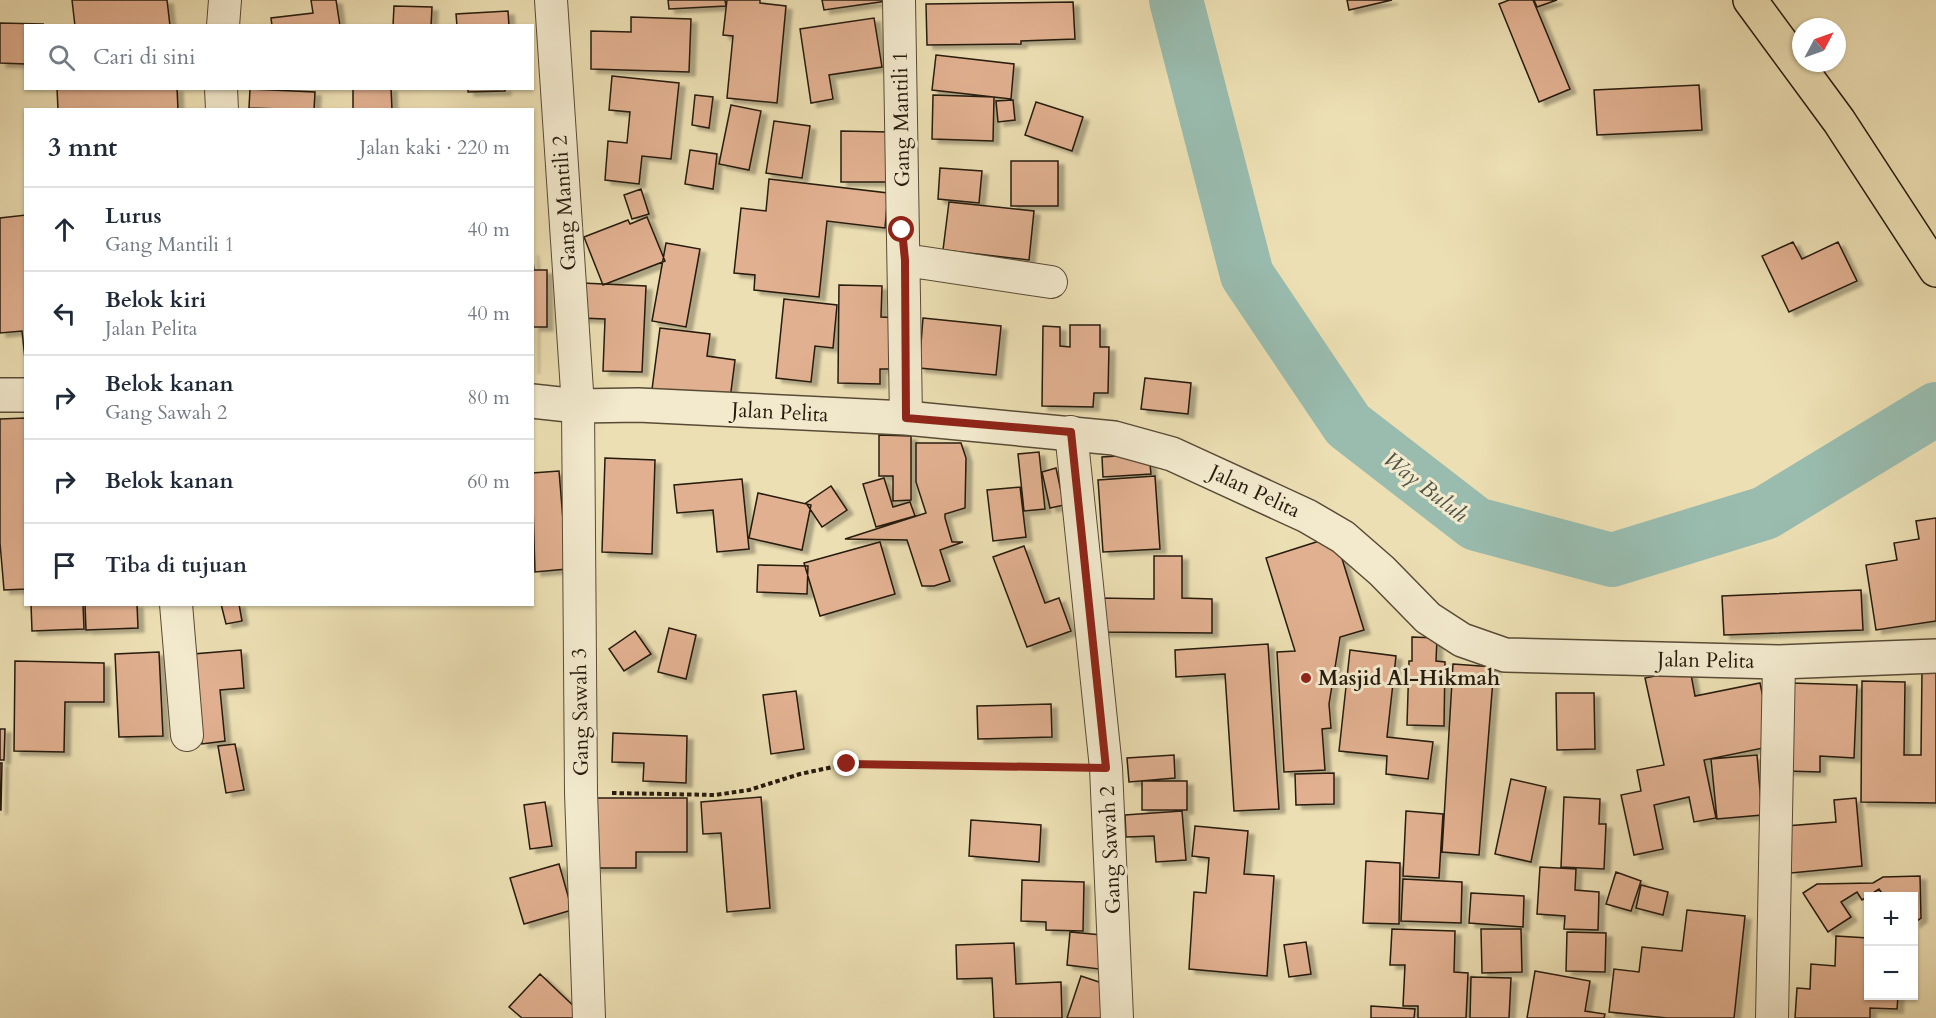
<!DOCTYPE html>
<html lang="id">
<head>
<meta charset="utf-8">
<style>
  :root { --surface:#fff; --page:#f2f2f3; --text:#1f2937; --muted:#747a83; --line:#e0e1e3 }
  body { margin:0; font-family:Cardo,serif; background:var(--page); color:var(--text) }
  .controls { position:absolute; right:18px; bottom:18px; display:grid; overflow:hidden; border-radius:0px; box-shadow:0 2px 4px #0004 }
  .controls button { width:54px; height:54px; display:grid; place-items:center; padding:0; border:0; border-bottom:2px solid var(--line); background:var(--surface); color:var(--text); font:30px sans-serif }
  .compass { position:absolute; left:1792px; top:18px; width:54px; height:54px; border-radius:50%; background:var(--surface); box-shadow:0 2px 4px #0004; rotate:49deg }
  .stop { position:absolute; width:18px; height:18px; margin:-14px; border:4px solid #8f2418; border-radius:50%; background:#fff }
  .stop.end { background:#8f2418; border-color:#fff; box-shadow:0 2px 6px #0008 }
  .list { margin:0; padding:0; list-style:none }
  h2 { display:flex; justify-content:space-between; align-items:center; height:78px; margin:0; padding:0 24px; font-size:26px }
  h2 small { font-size:20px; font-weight:400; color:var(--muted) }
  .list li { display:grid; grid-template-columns:39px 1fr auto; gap:18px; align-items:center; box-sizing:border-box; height:84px; padding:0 24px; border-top:2px solid var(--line) }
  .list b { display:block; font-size:22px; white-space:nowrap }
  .list p { margin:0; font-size:20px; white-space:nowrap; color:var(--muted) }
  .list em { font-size:20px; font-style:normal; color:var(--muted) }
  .icon { flex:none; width:33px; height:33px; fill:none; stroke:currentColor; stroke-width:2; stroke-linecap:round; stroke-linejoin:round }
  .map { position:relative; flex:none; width:1936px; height:1018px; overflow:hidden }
  .search { position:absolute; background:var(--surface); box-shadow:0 2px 4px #0004; left:24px; top:24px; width:510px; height:66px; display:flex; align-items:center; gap:15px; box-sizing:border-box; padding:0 21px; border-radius:0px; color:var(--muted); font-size:22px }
  .panel { position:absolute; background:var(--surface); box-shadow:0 2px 4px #0004; left:24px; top:108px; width:510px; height:498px; border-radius:0px }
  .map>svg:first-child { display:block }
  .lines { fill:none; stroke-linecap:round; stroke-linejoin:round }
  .river { stroke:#99bcaf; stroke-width:54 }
  .building { fill:#e1b090; stroke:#261a0d; stroke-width:1.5; filter:url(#shadow) }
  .minor-casing { stroke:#584b36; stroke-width:34 }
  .tertiary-casing { stroke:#584b36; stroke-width:36 }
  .trunk-casing { stroke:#261a0d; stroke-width:36 }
  .path { stroke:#261a0d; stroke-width:4; stroke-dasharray:4.5 3; stroke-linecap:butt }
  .minor { stroke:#f3eace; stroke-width:32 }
  .tertiary { stroke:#f3eace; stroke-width:33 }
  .trunk { stroke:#ecdfb3; stroke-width:33 }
  .route { stroke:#8f2418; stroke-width:8 }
  .poi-dot { fill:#8f2418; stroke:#f3eace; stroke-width:2 }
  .labels { text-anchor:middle; stroke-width:6; stroke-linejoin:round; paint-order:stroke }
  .street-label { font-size:21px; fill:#261a0d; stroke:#f3eace }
  .poi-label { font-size:21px; font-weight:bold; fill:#261a0d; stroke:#f3eace; text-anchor:start }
  .water-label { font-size:22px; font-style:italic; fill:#4e5346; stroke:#f3eace }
</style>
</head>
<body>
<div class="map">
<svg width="1936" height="1018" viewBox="0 0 1936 1018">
  <defs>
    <filter id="shadow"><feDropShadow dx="6" dy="4" stdDeviation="1.5" flood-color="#0004"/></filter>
  </defs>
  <rect width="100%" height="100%" fill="#ecdfb3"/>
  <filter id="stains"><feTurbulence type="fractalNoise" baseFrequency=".00333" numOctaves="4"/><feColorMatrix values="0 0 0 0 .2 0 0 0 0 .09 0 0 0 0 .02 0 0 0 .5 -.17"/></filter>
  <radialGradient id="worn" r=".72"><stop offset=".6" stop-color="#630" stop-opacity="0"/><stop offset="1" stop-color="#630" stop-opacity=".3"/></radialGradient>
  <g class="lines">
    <path class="river" d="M1176,0L1247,275L1348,425L1476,524L1612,560L1765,513L1936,409"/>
  </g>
  <path class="building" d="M72,0H167L170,26H75Z
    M311,0H336L340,26H272L271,18L313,13Z
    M668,0H725L726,6L669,9Z
    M727,0H760V3L786,6L777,103L727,98L733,36L723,35Z
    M822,0H887V1L824,10Z
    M1347,0H1392L1349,10Z
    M1509,0H1533L1570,89L1539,102L1499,4Z
    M1534,0H1557L1537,7Z
    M1073,2L1075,39L1021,41V44L927,45L926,4Z
    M394,6L432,7L431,26H393Z
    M508,11L509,26H457L456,14Z
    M631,17L691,19L689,72L591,69V31L631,32Z
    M874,18L882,67L829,75L833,99L811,103L800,29Z
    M0,23L44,24L26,26V64L0,63Z
    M936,55L1014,64L1011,99L932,90Z
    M612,76L679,83L671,159L642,156L639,184L605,180L608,141L627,143L630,112L609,110Z
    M1699,85L1702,130L1597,135L1594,90Z
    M57,88H177L178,110H58Z
    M353,88H391L392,110H353Z
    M468,88H505V91L468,92Z
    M250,89L315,92L314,110L249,108Z
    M695,95L713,97L709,128L692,125Z
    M933,95L994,97L993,141L932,139Z
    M1013,100L1015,120L998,122L996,101Z
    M1036,102L1083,117L1072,151L1025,135Z
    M731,105L761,111L749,170L719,164Z
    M774,121L810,126L802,178L766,173Z
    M841,131L890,132V182H841Z
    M690,150L717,154L713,189L685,184Z
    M1011,161H1058V206H1011Z
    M940,168L982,171L979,203L938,199Z
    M769,179L888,193L885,228L827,221L819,297L754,290L755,275L734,273L741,208L766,211Z
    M641,189L649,214L632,219L624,195Z
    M949,202L1034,211L1029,260L943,250Z
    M26,215V369L22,331L0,333V218Z
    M647,217L665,261L603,285L584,237L628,220L630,224Z
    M1793,242L1802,259L1838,242L1857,281L1789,312L1762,256Z
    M666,243L700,249L686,327L652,321Z
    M532,251L534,270H547V327H533V370Z
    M582,283L646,286L642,372L603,371L605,319L581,318Z
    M839,285L882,286L881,317L901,318L900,369H880V384L838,383Z
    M784,299L837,305L833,348L815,346L811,382L776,378Z
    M923,318L1001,326L996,375L919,368Z
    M1070,325H1100V347H1109L1108,393H1094L1093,407L1042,406L1043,326L1060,327V346L1070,347Z
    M660,328L710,334L707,356L735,360L729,407L651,397Z
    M1145,378L1191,383L1188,414L1141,409Z
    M26,418V589L4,590L0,543V419Z
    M879,435L911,436V500L893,501V476H879Z
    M916,443H961L966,458L965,508L945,514V518L952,542H963L940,550L950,581L934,586H922L907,540L845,539L926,513L916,482Z
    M1039,452L1045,509L1024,511L1018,454Z
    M1149,454L1151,474L1103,477L1102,457Z
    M605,458L655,460L652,554L602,552Z
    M1056,468L1064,505L1050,508L1042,472Z
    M559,471L567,569L535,572L532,473Z
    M1155,476L1160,549L1103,552L1098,480Z
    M884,478L893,507L910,502L915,516L876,527L863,484Z
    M742,479L749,549L717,552L713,510L677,513L674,485Z
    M831,486L847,510L822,527L806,503Z
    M1020,487L1026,537L993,541L987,490Z
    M758,493L811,505L802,550L749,538Z
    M1936,518V621L1876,630L1866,565L1897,560L1894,543L1919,539L1916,521Z
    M1335,536L1364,630L1340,637L1329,704L1331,728L1322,729L1325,770L1284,772L1277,652L1295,651L1266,558Z
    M880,542L895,594L820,616L804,563Z
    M1024,546L1045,603L1059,598L1071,631L1027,647L993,557Z
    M1154,556H1182V598L1212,599V633L1099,632L1100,598L1154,599Z
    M758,565L808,566L807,594L757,592Z
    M1861,590L1863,630L1724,635L1722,596Z
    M31,604H83L84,629L32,631Z
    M85,604H137L138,628L86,630Z
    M221,604H239L242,621L226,624Z
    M669,628L696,635L686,679L658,672Z
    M635,631L651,654L624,671L609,649Z
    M1412,637L1437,638L1436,661L1445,662L1444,726L1407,725L1409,661H1412Z
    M1268,644L1279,809L1234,811L1225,674L1176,677L1175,650Z
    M241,650L244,688L220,690L225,741L202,744L193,654Z
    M1350,650L1396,656L1387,737L1433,742L1428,779L1386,774L1387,756L1339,751Z
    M159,652L163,736L119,737L115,654Z
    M15,661L104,663V702H65L64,752L14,751Z
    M1453,664L1494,667L1479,855L1442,852Z
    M1690,669L1695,696L1760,683L1773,746L1704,760L1716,818L1694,822L1689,797L1654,805L1663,849L1634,855L1621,795L1641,791L1637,770L1664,765L1645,678Z
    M1922,671L1936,672V803L1861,802L1862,681L1905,682L1904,755H1921Z
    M1790,683L1857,685L1854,758L1820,756V772L1787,771Z
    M796,691L804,749L771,754L763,695Z
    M1556,693H1594L1595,749L1557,750Z
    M1051,704L1052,737L978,739L977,706Z
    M0,729H5L4,760H0Z
    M613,733L687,736L686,783L643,781L644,763L612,762Z
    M235,744L244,790L226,793L218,746Z
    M1174,755L1175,778L1129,782L1127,758Z
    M1757,755L1762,815L1717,819L1711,759Z
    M0,763H2L1,810H0Z
    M1334,773V804L1296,805L1295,774Z
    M1511,779L1546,787L1531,862L1495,854Z
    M1142,781H1187V810H1142Z
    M761,797L770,908L727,912L721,833L703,834L701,802Z
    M1564,797L1600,799L1599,824H1606L1604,869L1561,867Z
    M594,798H687V852H636V868H594Z
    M1856,798L1862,866L1791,873L1786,826L1836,822L1834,800Z
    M545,802L552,846L530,849L524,805Z
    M1182,811L1186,860L1156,862L1154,836L1126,837L1125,815Z
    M1406,811L1443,814L1439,878L1403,876Z
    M971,820L1041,825L1039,862L969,856Z
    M1195,826L1248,831L1244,874L1274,876L1267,976L1189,969L1194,892L1206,893L1209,858L1192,856Z
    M1366,861L1400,863L1399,924L1363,923Z
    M559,864L572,910L524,924L510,878Z
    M1540,867L1576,869L1575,890L1599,892L1598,930L1564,929L1565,916L1537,914Z
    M1616,872L1641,881L1631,911L1606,904Z
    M1920,876L1921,918L1914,923V896H1884L1879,889L1862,900L1857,892L1841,902L1851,917L1828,932L1803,893L1817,884L1873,883L1883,877Z
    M1403,879L1462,882L1461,923L1401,921Z
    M1022,880L1084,882L1083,931L1046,930V922L1021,921Z
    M1641,885L1668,892L1663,915L1636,908Z
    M1471,893L1524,896L1523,927L1469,923Z
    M1687,910L1745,916L1734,1018H1667L1609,1012L1614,969L1639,972L1642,947L1682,951Z
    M1392,929L1455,931L1454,972L1468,973L1466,1018H1418V1006H1403L1405,965H1390Z
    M1481,929H1521L1522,972L1482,973Z
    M1070,932L1102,935L1099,969L1067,965Z
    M1567,932L1606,933L1605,972L1566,971Z
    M1836,936L1868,938V996H1898L1897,1009L1870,1008V1018H1795L1797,988L1810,989L1811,964L1835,966Z
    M1306,942L1311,974L1289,977L1284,945Z
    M1014,943L1016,984L1061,982L1062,1018H994L992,978L957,979L956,945Z
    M1535,971L1590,981L1585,1011L1605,1014L1604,1018H1527Z
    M540,974L582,1014L578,1018H522L509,1007Z
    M1081,976L1114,987L1104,1018H1067Z
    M1471,977L1511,978L1509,1018H1470Z
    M1371,1006L1415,1009L1414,1018H1371Z"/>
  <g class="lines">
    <defs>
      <path id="minor" d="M551,0L578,406L581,793L589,1018
        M899,0L906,418
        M223,26L225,0
        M221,88L222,110
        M905,260L1051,282
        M1071,432L1106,768L1117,1018
        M176,604L187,735
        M1772,1018L1779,662"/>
      <path id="tertiary" d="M0,395H26
        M532,401L578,406L638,405L906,418L1114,438L1172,454L1307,516L1343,537L1382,571L1428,618L1462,640L1505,655L1779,662L1936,656"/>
      <path id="trunk" d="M1750,0L1839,121L1936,270"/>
    </defs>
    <use href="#minor" class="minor-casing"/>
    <use href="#tertiary" class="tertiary-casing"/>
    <use href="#trunk" class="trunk-casing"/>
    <path class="path" d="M612,793L715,795L749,790L800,774L847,764L1077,767"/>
    <use href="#minor" class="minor"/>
    <use href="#tertiary" class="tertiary"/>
    <use href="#trunk" class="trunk"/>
  </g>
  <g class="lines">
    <path class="route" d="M847,764L1106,768L1071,432L906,418L905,260L902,230"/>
  </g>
  <circle class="poi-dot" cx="1306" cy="678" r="6"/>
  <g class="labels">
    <g class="street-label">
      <text transform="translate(901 119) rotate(-91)" y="7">Gang Mantili 1</text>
      <text transform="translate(564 203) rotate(-94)" y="7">Gang Mantili 2</text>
      <text transform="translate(780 412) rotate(3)" y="7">Jalan Pelita</text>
      <text transform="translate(1255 491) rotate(25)" y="7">Jalan Pelita</text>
      <text transform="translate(1706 660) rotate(1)" y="7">Jalan Pelita</text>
      <text transform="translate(580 712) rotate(-91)" y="7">Gang Sawah 3</text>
      <text transform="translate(1110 850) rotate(-93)" y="7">Gang Sawah 2</text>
    </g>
    <g class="poi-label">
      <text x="1318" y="685">Masjid Al-Hikmah</text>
    </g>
    <g class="water-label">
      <text transform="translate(1426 486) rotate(38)" y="8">Way Buluh</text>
    </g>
  </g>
  <rect width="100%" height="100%" filter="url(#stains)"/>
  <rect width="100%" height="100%" fill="url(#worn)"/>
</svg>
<div class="controls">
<button>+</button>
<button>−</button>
</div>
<svg class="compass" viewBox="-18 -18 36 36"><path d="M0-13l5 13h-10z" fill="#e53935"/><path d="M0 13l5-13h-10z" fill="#747a83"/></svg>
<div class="stop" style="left:902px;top:230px"></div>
<div class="stop end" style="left:847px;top:764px"></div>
<div class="search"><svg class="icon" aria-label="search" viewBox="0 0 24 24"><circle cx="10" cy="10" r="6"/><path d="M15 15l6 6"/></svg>Cari di sini</div>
<section class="panel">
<h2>3 mnt<small>Jalan kaki · 220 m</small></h2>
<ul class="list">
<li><svg class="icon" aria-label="ahead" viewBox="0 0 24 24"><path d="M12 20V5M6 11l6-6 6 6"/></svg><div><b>Lurus</b><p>Gang Mantili 1</p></div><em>40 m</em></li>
<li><svg class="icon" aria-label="left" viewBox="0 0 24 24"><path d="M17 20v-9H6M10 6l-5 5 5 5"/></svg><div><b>Belok kiri</b><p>Jalan Pelita</p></div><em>40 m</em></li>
<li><svg class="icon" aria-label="right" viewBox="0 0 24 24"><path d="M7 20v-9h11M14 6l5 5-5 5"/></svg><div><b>Belok kanan</b><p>Gang Sawah 2</p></div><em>80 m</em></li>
<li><svg class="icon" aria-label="right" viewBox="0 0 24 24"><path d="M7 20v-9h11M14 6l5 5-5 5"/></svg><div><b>Belok kanan</b></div><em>60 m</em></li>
<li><svg class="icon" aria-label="arrive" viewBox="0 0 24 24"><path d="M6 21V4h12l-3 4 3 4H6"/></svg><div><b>Tiba di tujuan</b></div></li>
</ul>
</section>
</div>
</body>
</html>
